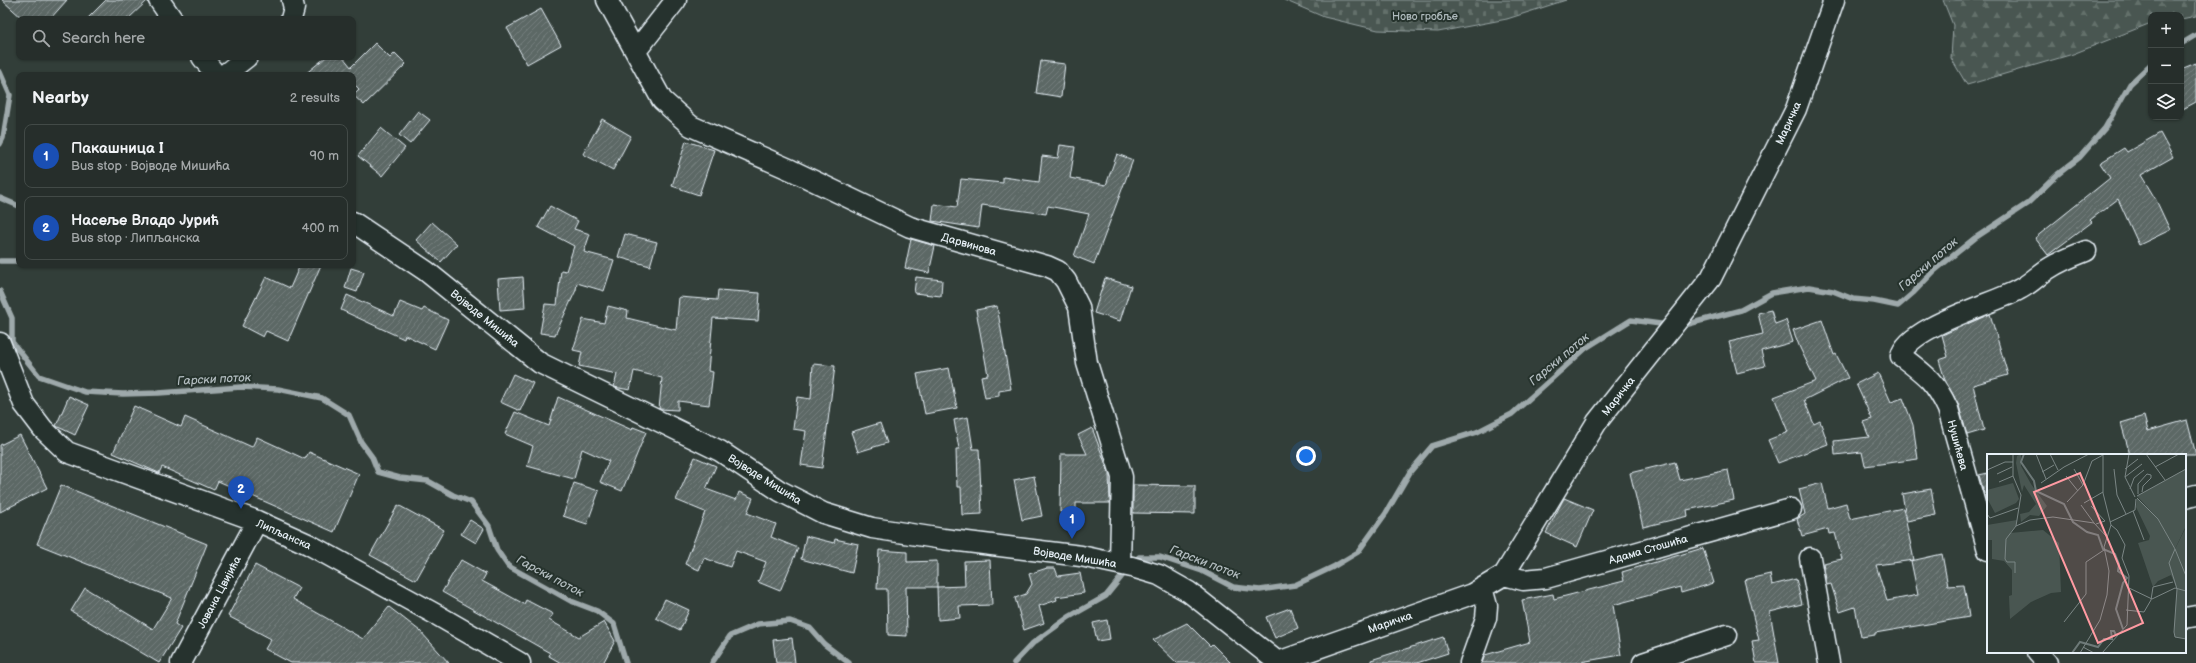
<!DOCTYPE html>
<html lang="en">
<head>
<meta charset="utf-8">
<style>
  :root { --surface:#262e2b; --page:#323a37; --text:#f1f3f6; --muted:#a4a8a9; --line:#424a47; --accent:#1a73e8 }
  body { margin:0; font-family:"Balsamiq Sans",sans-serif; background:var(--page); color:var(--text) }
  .controls { position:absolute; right:12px; top:12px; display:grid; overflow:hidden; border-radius:8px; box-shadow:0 1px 3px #0004 }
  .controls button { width:36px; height:36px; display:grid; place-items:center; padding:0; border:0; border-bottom:1px solid var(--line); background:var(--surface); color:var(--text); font:20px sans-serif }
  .you { position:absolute; left:1306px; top:456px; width:14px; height:14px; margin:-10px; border:3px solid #fff; border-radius:50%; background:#1a73e8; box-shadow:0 0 0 6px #1a73e833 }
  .badge { display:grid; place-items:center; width:26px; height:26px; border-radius:50%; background:var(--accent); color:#fff; font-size:13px; font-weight:700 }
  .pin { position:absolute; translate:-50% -33px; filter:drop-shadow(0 1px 2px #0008) }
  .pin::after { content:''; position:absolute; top:21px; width:14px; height:12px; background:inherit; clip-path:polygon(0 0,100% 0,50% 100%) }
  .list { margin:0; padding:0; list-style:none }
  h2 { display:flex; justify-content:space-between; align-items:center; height:52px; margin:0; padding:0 16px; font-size:17px }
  h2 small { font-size:13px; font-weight:400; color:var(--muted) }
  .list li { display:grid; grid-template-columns:26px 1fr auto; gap:12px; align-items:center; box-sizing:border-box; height:64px; margin:0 8px 8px; padding:0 8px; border:1px solid var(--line); border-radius:8px }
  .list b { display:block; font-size:15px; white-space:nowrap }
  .list p { margin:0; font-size:13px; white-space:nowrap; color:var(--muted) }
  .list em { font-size:13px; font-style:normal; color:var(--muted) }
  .icon { flex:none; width:22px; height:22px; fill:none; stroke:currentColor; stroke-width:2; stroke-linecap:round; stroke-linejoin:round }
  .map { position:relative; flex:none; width:2196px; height:663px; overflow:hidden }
  .search { position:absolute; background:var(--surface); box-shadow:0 1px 3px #0004; left:16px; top:16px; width:340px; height:44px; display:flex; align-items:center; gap:10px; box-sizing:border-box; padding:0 14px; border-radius:8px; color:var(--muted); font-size:15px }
  .panel { position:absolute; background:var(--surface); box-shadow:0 1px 3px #0004; left:16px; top:72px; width:340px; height:196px; border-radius:8px }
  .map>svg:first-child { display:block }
  .forest { fill:url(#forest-firs); stroke:#98a4a4 }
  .cemetery { fill:url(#cemetery-stones); stroke:#98a4a4 }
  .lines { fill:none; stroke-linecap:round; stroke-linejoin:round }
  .stream { stroke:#9ea9ab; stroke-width:5.5 }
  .building { fill:url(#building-hatch); stroke:#e8f1f8 }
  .minor-casing { stroke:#e8f1f8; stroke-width:23 }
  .minor { stroke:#26332d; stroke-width:20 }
  .labels { text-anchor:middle; stroke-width:4; stroke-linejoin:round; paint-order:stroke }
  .park-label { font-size:11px; fill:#b0bbbe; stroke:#26332d }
  .street-label { font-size:11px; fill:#e8f1f8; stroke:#26332d }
  .water-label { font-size:12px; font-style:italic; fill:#b1bbbe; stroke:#26332d }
  .inset-river { fill:none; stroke:#6d7978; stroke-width:2 }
  .inset-road { fill:none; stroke:#7b8685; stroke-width:1 }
  .view { fill:#ff9aa2; fill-opacity:0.15; stroke:#ff9aa2; stroke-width:2 }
  .inset-edge { fill:none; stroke:#e8f1f8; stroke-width:2 }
</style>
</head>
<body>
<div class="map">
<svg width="2196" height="663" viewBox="0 0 2196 663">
  <defs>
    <pattern id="forest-firs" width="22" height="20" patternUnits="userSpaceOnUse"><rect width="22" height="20" fill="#495651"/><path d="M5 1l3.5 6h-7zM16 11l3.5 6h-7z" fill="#636f6b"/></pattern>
    <pattern id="cemetery-stones" width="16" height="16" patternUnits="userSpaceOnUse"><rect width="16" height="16" fill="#495651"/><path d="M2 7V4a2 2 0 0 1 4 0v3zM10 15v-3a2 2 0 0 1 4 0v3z" fill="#636f6b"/></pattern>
    <pattern id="building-hatch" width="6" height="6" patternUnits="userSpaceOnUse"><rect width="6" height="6" fill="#5c6865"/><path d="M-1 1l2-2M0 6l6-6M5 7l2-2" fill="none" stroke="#737e7c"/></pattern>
  </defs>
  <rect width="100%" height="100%" fill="#323e39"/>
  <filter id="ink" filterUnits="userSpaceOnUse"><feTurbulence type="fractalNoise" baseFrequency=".025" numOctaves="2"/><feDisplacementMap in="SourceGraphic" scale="8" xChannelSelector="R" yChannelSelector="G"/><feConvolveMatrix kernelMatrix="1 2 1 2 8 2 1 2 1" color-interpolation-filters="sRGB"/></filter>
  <g filter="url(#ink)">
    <path class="forest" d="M1943,0H2196V16L2181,19V15H2151V23L2073,54L1967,85L1951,58L1953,25Z"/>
    <path class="cemetery" d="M1284,0H1566L1507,19L1438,32L1378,30L1324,17Z"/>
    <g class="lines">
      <path class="stream" d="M2181,44L2196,35
        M0,72L10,95L3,138L0,144
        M0,198L19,206
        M0,261H19
        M0,291L12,318V342L39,376L85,392L123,394L159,393L241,387L278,389L322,398L349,415L361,442L372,457L378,472L400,478L428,481L453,495L471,502L489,526L497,550L508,566L571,601L597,611L614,624L626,663
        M1681,326L1741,310L1772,293L1809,287L1833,291L1853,299L1874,301L1898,306L1913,293L1934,271L1975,238L2028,203L2058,174L2080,157L2105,128L2130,84L2151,64
        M1133,564L1139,557H1160L1202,571L1233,587L1260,590L1295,585L1333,567L1358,552L1386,513L1410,472L1432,446L1477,432L1512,414L1586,348L1631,320L1668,325
        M712,663L730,636L758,624L790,621L810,628L824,644L849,663
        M1014,663L1033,643L1069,617L1106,596L1127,570"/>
    </g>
    <path class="building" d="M2,0H67L50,19H23Z
      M106,0H148L128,19H87Z
      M541,9L561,45L527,64L507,28Z
      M375,43L390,58L395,53L406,64L364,105L353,95L359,89L353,83V75H304L326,57H343L351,67Z
      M1041,61L1065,64L1061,97L1036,93Z
      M2196,63V102L2181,110V69Z
      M418,111L430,120L410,144L399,135Z
      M602,119L631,136L613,170L583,154Z
      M381,128L405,148L382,176L358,156Z
      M2160,133L2173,157L2141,175L2156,200L2170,230L2139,245L2118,199L2090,220L2092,222L2048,255L2035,238L2110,178L2100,163L2124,148L2127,152Z
      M686,141L714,150L699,195L672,186Z
      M1060,145L1075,147L1070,178L1106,185L1117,154L1133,160L1094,264L1074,256L1089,214L1048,206L1046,214L982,205L979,228L932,221L934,204L957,207L961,179L1003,183V177L1039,182L1042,156L1058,158Z
      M550,206L578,221L574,229L590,234L584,252L614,260L604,291L577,283L576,290L555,335L540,333L545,304L557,305L561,270L566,271L574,246L538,227Z
      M432,222L457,244L441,262L416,240Z
      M625,234L657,242L650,266L618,257Z
      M911,239L935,246L929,273L905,268Z
      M300,265H321L288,341L266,331L263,337L242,326L266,277L290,288Z
      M351,268L364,272L357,292L345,288Z
      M523,277L525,308L500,310L498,279Z
      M916,277L942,280L941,296L914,293Z
      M1105,278L1131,286L1120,321L1094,313Z
      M718,290L760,293L758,321L713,318L708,371L713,372L709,405L678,401V410L659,409L662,378L634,371L630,390L614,387L617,374L579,366L582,352L573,350L583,319L604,323L608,306L628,311L627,318L676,330L679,297L717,300Z
      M347,295L394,316L400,302L422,311L424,308L448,320L435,349L405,335L404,339L341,310Z
      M997,306L1011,389L999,391V396L985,398L981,376L988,375L976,310Z
      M1771,310L1775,324L1786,320L1793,342L1761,351L1765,366L1737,373L1729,342L1763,334L1758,313Z
      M1990,314L2008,375L1973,385L1984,430L1967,435L1959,406L1945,380L1939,360L1948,357L1942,335Z
      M1822,320L1834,355L1836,354L1848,378L1804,400L1814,424L1820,421L1828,444L1778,463L1768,440L1788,432L1774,397L1816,381L1800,348L1793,330Z
      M813,364L835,366L822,468L801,465L806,431L793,429L797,397L811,399Z
      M949,368L957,408L925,414L917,374Z
      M1878,373L1891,402L1903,398L1913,425L1918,459L1865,466L1862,452L1835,455L1834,441L1869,437L1863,422L1872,419L1856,384Z
      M513,374L533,383L520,411L500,402Z
      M69,396L89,405L75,435L56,426Z
      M558,397L632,430L633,427L646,432L622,491L600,482L609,461L582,449L574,479L527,466L533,446L505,434L515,412L549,426Z
      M134,406L181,427L185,417L252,447L257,437L305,459L309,452L359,474L334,532L218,481L214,490L162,467L159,473L113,453Z
      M2144,416L2148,431L2187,420L2196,455H2130L2121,423Z
      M968,417L973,449H979L982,514L962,515L961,487H957L956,449H959L954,420Z
      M880,423L887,443L858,452L851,432Z
      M1092,428L1109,473L1110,503H1076V512H1060L1061,454H1087L1078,435Z
      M20,435L47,488L0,512V445Z
      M695,457L716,466L706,489L736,500L739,492L753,498L747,513L776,524L771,537L798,548L780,591L758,582L766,562L736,551L730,567L704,558L699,570L685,564L705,512L676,500Z
      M1675,462L1680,480L1728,470L1734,500L1687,510L1688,516L1643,527L1630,473Z
      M1988,473V508L1979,475Z
      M1034,476L1042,516L1022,520L1014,480Z
      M574,483L599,491L587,524L563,516Z
      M1822,483L1828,508L1846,503L1850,519L1903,508L1914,560L1876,565L1887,601L1918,595L1911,561L1942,554L1948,586L1964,585L1969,617L1875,633V635L1861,637L1855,607L1840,612L1831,584L1827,585L1823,563L1842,559L1835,533L1829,534L1828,529L1802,536L1797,519L1805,514L1799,489Z
      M61,485L207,544L175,624L181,628L159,663L71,611L85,588L153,629L172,598L37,544Z
      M1133,485L1195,486V514L1133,513Z
      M1931,489L1936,515L1907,521L1902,494Z
      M1564,498L1593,510L1577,547L1546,533Z
      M398,505L444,530L416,580L370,555Z
      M470,520L484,529L476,543L461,534Z
      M806,536L834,543L835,539L858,544L852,573L801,559Z
      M1703,548L1714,583L1681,593L1680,587L1613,605L1621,655L1575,663H1482L1485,655L1530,642L1522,600L1553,594L1554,599L1624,581L1622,572Z
      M879,550L907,552V562L937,561V587H906L907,636L888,635L887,589H877Z
      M461,560L486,574L482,581L524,604L526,600L553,614L549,620L579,637L604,622L615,641L603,663H561L549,656L550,653L442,592Z
      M990,560L992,605L959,606L960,618L938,620L937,587L965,586L964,561Z
      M255,565L299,588L293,599L363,639L389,607L420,631L449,663H291L265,649L271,639L228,616Z
      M1047,568H1055L1058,576L1080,573L1084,593L1056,597L1057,600L1039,606L1044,623L1024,630L1015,598L1026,594L1032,584L1029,574Z
      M1770,574L1772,585L1796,579L1802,604L1770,612L1779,663H1756L1752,641L1759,640L1744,580Z
      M665,599L689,610L680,630L656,618Z
      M1290,608L1298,628L1275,638L1266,617Z
      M1107,620L1110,639L1097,641L1093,623Z
      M1187,623L1210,646L1212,644L1231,663H1177L1153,640Z
      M1443,637L1448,653L1417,663H1371V660Z
      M792,638L795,663H776L773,640Z"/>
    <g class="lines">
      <defs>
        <path id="minor" d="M159,0L172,19
          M607,0L662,100L691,126L791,170L910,227L1047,266L1058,271L1066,281L1079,307L1087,363L1122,477L1120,564
          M291,19L294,8L292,0
          M636,51L676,0
          M202,57L216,75
          M224,75L247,57
          M353,222L426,271L540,363L720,451L780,491L823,513L872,528L943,539L1081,556L1132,567L1159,575L1189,592L1279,663
          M0,343L24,404L43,429L67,452L257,521L308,544L437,615L520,663
          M2185,498L2196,495
          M1988,550L1948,409C1935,381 1926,375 1901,356C1907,327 1993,304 2018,290C2029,285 2037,276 2048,269C2060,261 2073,256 2086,251
          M1810,558L1829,663
          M1504,575L1523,580L1546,578L1791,509
          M2185,618L2196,616
          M2037,652L2047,663
          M1278,662L1472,594L1504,575L1597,422L1711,278L1796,109L1834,0
          M181,663L257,521
          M1470,663L1486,618L1487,606L1482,588
          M1643,663L1727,635"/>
      </defs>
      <use href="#minor" class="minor-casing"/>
      <use href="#minor" class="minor"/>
    </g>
  </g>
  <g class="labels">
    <g class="park-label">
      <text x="1425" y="20">Ново гробље</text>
    </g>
    <g class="street-label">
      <text transform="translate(1788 123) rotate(-65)" y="4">Маричка</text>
      <text transform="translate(969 244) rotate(16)" y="4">Дарвинова</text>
      <text transform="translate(485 318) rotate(39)" y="4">Војводе Мишића</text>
      <text transform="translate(1618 396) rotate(-52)" y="4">Маричка</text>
      <text transform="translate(1958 445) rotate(75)" y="4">Нушићева</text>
      <text transform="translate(765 479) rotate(32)" y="4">Војводе Мишића</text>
      <text transform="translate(284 534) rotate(24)" y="4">Липљанска</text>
      <text transform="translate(1648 549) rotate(-16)" y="4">Адама Стошића</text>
      <text transform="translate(1075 557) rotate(9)" y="4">Војводе Мишића</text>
      <text transform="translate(219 592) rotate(-62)" y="4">Јована Цвијића</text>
      <text transform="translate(1390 622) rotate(-19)" y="4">Маричка</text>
    </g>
    <g class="water-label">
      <text transform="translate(1928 264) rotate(-41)" y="4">Гарски поток</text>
      <text transform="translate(1559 359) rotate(-40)" y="4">Гарски поток</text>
      <text transform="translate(214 379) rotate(-3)" y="4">Гарски поток</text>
      <text transform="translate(1205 562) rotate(21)" y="4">Гарски поток</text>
      <text transform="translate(550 576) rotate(28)" y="4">Гарски поток</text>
    </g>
  </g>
  <g transform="translate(1987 454)">
    <rect width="199" height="199" fill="#323e39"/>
    <path d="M26,29L32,45L29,49L8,59L0,44V36ZM198,75L199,76V122L188,95Z" fill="#495651"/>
    <path d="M34,0V12L44,30L60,52L52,62L43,61L34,68L33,60L42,58L49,50L37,31L35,38L29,9L30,2ZM150,44L171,65L188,95L199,122V185L188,183L187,178L190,135L184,121L171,127L166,133L151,89L162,86L163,82L149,53Z" fill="#495651"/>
    <path d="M30,66L29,72L23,79L56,76L72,89L74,138L64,139L44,148L23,165L22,142L25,141V116L17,107L5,105V86H0V71Z" fill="#495651"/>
    <path d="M199,15V72L188,95L171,65L150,42Z" fill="#495651"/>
    <path class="inset-river" d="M37,0L34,8L47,27L49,37L77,50L86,68L100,78L111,81L116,95L128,100L132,110L131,117L140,124L136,129L129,155L136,175M85,199L93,188L111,193L117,185H125L124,177H127L129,181"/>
    <path class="inset-road" d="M26,0V22L34,41L29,72M49,0L59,25M63,0L71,16M142,0L138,23L148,43M159,0L178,26M168,13L192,0M87,15L96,31M127,15L130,41L139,60M138,15L151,5M0,16L18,8H26M55,18L67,11M10,20L25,13M79,22L91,37M138,23L155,10M12,28L26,22M54,29L77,13L102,0M143,35L147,24L157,16M151,40V30L160,20L164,21V24L156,32L155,38M150,42L199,15M150,44L171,65L188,95L199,122M80,48L96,31L105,7L116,1M97,49L116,38M94,51L107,69M104,52L118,67L109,70M146,57L157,86M0,60L3,64L31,54M123,68L148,56L149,45M188,95L182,109L190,135L187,178L188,183L199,185M28,119V108H20L18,105L19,85L29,72L43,66L66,63L107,69L119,82M142,134L165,145L188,134L199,137M139,156L157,158L164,146L166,133L186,128M77,168L99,140V108L117,96M96,193L107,199M93,199L113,166L120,141L122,117L117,93L124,71L116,39V0M115,199L140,171L142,122L135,104L138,91L130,76L124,71"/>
    <path class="view" d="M93,19L156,169L111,189L47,38Z"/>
    <rect width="199" height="199" class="inset-edge"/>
  </g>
</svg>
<div class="controls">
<button>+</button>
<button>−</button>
<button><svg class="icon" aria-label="layers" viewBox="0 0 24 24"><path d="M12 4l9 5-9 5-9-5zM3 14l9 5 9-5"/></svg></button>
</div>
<div class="you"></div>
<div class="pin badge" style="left:1072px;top:539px;background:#1a4fb4">1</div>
<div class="pin badge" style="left:241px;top:509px;background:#1a4fb4">2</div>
<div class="search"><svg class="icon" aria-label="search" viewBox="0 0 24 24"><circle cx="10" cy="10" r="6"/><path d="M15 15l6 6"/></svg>Search here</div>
<section class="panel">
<h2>Nearby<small>2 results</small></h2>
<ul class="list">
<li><span class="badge" style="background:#1a4fb4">1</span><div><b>Пакашница I</b><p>Bus stop · Војводе Мишића</p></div><em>90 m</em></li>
<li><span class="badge" style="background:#1a4fb4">2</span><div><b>Насеље Владо Јурић</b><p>Bus stop · Липљанска</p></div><em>400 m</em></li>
</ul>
</section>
</div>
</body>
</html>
